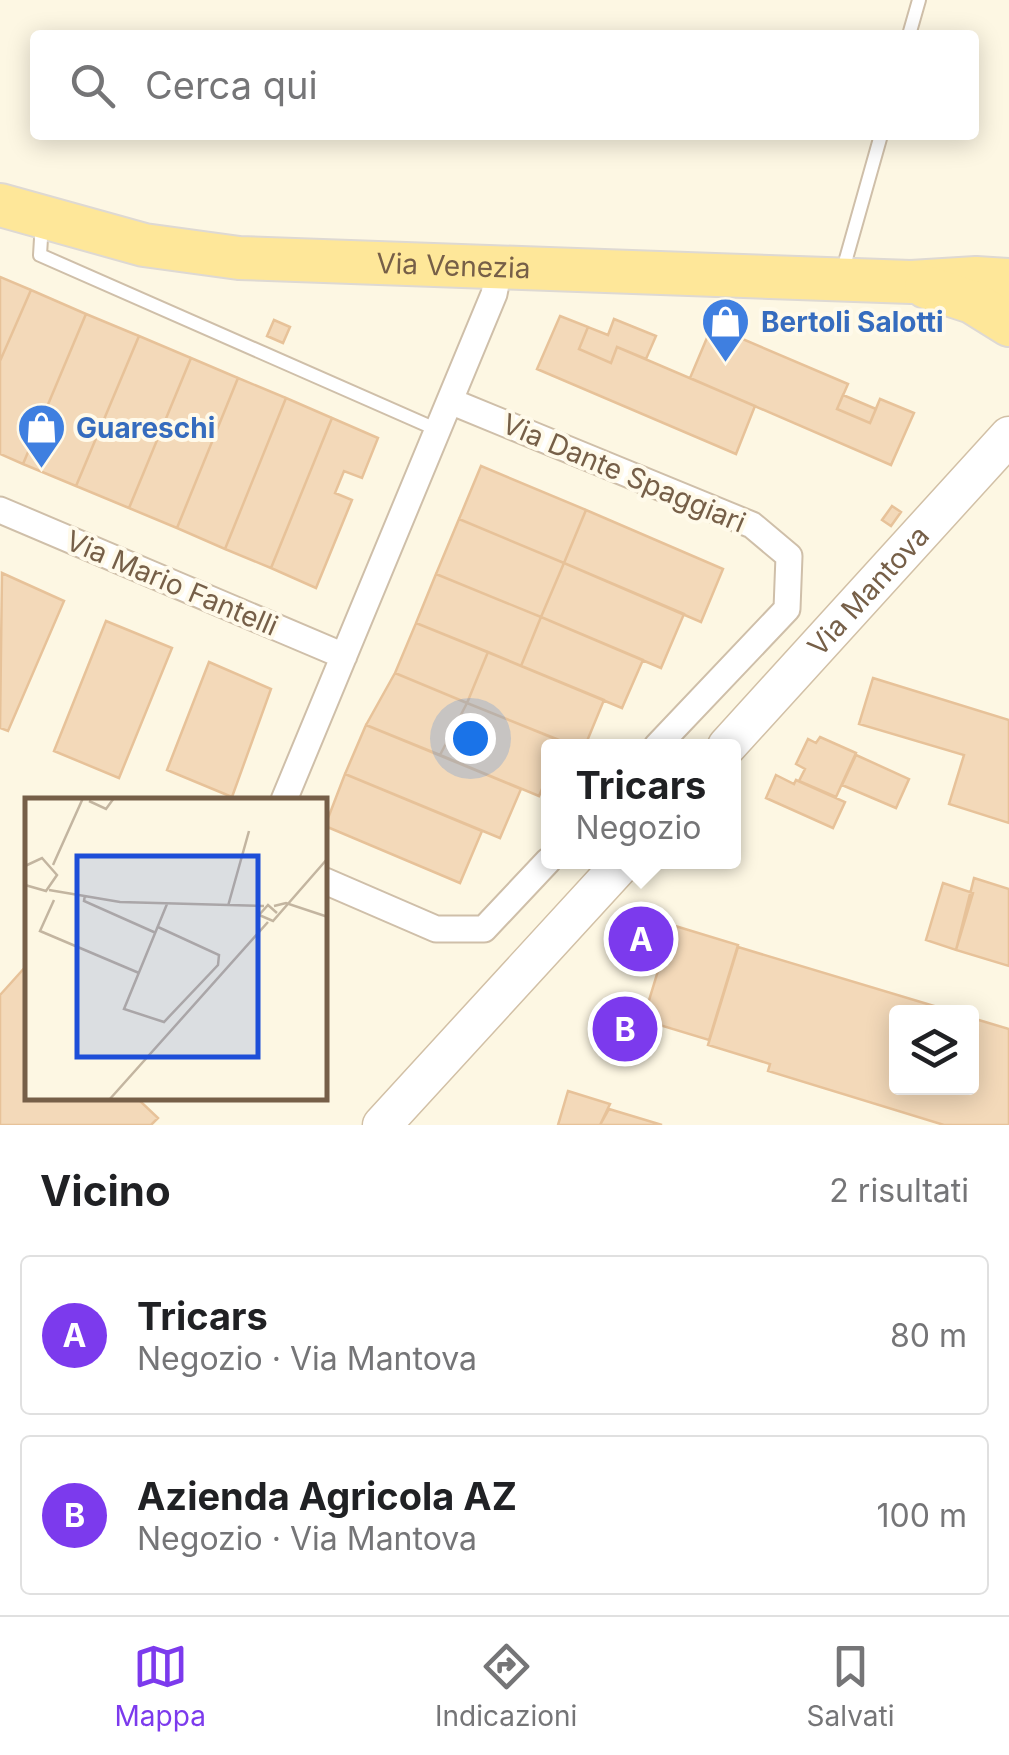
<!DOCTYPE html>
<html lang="it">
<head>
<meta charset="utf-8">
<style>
  :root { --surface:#fff; --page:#f2f2f2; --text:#202124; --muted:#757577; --line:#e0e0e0; --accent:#7c3aed }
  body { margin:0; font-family:Inter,sans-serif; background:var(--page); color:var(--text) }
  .controls { position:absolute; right:30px; bottom:30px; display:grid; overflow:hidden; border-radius:10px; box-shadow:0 5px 25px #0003 }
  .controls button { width:90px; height:90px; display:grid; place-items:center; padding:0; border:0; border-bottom:2px solid var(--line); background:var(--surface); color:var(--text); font:50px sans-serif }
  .you { position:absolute; left:470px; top:738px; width:35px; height:35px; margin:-25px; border:8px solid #fff; border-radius:50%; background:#1a73e8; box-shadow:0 0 0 15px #1a73e833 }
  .badge { display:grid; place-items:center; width:65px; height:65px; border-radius:50%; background:var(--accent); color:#fff; font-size:32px; font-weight:700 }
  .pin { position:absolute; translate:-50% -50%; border:5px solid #fff; box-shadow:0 2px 10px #0006 }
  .popup { position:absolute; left:541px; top:739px; width:200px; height:130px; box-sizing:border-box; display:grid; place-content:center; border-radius:10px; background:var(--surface); filter:drop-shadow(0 2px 8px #0005); font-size:32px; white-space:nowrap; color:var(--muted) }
  .popup b { font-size:38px; color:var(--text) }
  .popup::after { content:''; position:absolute; left:50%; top:100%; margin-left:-20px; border:20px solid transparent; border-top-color:var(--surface) }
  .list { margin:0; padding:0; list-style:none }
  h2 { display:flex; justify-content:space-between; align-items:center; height:130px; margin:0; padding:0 40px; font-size:42px }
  h2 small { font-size:32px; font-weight:400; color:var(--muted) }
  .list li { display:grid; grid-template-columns:65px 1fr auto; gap:30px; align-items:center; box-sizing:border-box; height:160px; margin:0 20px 20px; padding:0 20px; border:2px solid var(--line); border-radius:10px }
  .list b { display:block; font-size:38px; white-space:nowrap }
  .list p { margin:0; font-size:32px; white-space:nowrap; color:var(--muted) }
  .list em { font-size:32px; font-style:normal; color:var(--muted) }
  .icon { flex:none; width:55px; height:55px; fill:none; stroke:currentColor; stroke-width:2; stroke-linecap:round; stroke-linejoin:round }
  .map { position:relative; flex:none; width:1009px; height:1125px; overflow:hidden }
  .search { position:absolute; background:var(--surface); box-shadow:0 5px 25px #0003; left:30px; right:30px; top:30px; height:110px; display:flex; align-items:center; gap:25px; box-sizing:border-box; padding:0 35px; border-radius:10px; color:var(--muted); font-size:38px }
  .sheet { height:490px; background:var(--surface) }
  nav { display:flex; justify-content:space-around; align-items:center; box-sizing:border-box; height:140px; border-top:2px solid var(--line); background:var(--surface); font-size:28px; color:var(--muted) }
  nav a { display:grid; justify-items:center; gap:5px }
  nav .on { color:var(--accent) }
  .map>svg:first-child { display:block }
  .building { fill:#f3d9b9; stroke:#e7c299; stroke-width:2.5 }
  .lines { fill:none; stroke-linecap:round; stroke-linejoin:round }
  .lane-casing { stroke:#cfbfa9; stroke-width:16 }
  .street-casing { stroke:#cfbfa9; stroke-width:29 }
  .secondary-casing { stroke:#d2c0a6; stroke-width:41 }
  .primary-casing { stroke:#ded9d3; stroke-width:46 }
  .lane { stroke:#fff; stroke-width:12 }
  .street { stroke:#fff; stroke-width:25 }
  .secondary { stroke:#fff; stroke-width:38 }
  .primary { stroke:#fee799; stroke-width:42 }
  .labels { text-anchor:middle; stroke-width:8; stroke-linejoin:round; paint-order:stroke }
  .street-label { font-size:28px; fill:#765f48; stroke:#fffaea }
  .shop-label { font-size:28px; font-weight:bold; fill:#366cbe; stroke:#fffaea; text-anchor:start }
  .inset-road { fill:none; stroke:#c3b5a0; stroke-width:2.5 }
  .view { fill:#1d4ed8; fill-opacity:0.15; stroke:#1d4ed8; stroke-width:5 }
  .inset-edge { fill:none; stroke:#765f48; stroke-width:5 }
</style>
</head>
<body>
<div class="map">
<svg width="1009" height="1125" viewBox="0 0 1009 1125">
  <rect width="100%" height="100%" fill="#fdf7e3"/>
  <path class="building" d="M0,277L31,290L0,361Z
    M31,290L86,314L23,464L0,454V361Z
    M86,314L139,336L76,486L23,464Z
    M560,316L588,327L579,349L611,363L617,347L755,406L736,454L537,369Z
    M614,319L656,336L646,359L617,347L611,363L579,349L588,327L608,335Z
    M274,320L290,327L283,343L267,336Z
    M712,326L848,384L837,409L870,423L880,399L914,413L891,465L690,378Z
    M139,336L191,358L129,508L76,486Z
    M191,358L238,378L177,528L129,508Z
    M238,378L286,398L225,549L177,528Z
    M843,395L876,409L870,423L837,409Z
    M286,398L332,418L271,568L225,549Z
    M332,418L378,438L362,478L344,471L335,493L352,500L316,588L271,568Z
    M481,466L586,510L564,563L459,519Z
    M892,506L901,512L891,526L882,520Z
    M586,510L723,569L701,622L564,563Z
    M459,519L564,563L541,617L436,574Z
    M564,563L684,614L661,668L541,617Z
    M2,573L64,601L8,731L0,728Z
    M436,574L541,617L521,666L416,623Z
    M541,617L643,660L622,708L521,666Z
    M106,621L172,648L119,778L54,751Z
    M416,623L488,652L467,703L395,673Z
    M488,652L604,700L585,746H574L467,703Z
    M209,662L271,689L232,797L167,770Z
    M395,673L467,703L440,755L366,725Z
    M873,678L1009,720V823L949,804L964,755L859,724Z
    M467,703L563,742L561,746H548V775L539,796L440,755Z
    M366,725L521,789L500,838L345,774Z
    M820,737L856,753L836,797L799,781L805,769L796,764L808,739L816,743Z
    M856,755L909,779L896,808L842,785Z
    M345,774L482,831L460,883L325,826Z
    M776,775L794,784L796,780L845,802L833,828L766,798Z
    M974,878L1009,889V966L956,950Z
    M943,883L973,893L956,950L926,940Z
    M672,925L738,945L709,1040L643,1020Z
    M738,947L954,1012H896V1088H972V1018L1009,1029V1125H944L768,1071L770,1064L708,1045Z
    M28,964V1098H145L141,1102L158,1118L151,1125H0V995Z
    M568,1091L610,1104L600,1125H558Z
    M609,1109L662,1125H600Z"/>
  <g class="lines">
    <defs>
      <path id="lane" d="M909,35L919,0
        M42,222L40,255L438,430
        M842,273L881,135"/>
      <path id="street" d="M450,401L752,525L789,556L787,609L657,746
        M0,510L344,656
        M284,800L494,294L499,269
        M325,881L436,929H484L548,861"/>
      <g id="secondary">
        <path id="s1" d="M727,746L1009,436"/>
        <path d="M382,1125L623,862"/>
      </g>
      <g id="primary">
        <path id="s2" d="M0,205L144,245L239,258L911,282L976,278L1009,280"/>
        <path d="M926,287L972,302L1009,325"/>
      </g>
    </defs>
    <use href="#lane" class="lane-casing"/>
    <use href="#street" class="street-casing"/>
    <use href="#secondary" class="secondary-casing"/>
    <use href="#primary" class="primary-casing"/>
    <use href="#lane" class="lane"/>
    <use href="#street" class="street"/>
    <use href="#secondary" class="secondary"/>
    <use href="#primary" class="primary"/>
  </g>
  <defs>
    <symbol id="shop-pin" viewBox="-11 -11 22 30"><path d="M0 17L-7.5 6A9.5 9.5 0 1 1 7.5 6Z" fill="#3f7fe0" stroke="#fffaea"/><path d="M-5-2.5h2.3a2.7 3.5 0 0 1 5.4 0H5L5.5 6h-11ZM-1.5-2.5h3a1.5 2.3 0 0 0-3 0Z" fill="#fff"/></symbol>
  </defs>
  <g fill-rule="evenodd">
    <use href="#shop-pin" x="698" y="294" width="55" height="75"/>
    <use href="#shop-pin" x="14" y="400" width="55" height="75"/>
  </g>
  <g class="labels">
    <g class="street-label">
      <text dy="10" stroke="none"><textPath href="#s2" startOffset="460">Via Venezia</textPath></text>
      <text transform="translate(624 473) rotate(23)" y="10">Via Dante Spaggiari</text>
      <text transform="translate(172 583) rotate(23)" y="10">Via Mario Fantelli</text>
      <text dy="10" stroke="none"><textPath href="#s1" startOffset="210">Via Mantova</textPath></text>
    </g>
    <g class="shop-label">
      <text x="761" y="332">Bertoli Salotti</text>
      <text x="76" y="438">Guareschi</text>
    </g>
  </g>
  <g transform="translate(25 798)">
    <rect width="302" height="302" fill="#fdf7e3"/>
    <path class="inset-road" d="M64,3L81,11L89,0M28,67L58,0M0,68L17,60L32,77L21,93L0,87M24,92L95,104L239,108M60,97L59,103L131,135M29,102L15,133L114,175M203,108L224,33M249,108L261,105L303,119M252,115L243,107L234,117L248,123L303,60M133,129L194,157L193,167L139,224L99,211L142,106M84,302L243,124"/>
    <path class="view" d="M52,58H233V259H52Z"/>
    <rect width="302" height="302" class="inset-edge"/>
  </g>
</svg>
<div class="controls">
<button><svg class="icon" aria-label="layers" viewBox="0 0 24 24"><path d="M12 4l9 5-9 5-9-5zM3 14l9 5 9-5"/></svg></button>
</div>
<div class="you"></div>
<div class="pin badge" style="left:641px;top:939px">A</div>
<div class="popup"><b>Tricars</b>Negozio</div>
<div class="pin badge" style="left:625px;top:1029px">B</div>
<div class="search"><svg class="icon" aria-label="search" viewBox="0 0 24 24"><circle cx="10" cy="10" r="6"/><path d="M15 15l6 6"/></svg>Cerca qui</div>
</div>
<section class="sheet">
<h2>Vicino<small>2 risultati</small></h2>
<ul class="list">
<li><span class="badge">A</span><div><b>Tricars</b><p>Negozio · Via Mantova</p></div><em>80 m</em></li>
<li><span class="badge">B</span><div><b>Azienda Agricola AZ</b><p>Negozio · Via Mantova</p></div><em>100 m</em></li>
</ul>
</section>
<nav>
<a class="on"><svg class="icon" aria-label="map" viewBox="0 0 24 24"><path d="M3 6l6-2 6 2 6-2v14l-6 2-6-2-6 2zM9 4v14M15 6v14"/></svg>Mappa</a>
<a><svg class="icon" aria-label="directions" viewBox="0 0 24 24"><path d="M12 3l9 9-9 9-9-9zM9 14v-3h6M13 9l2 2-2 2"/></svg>Indicazioni</a>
<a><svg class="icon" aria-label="saved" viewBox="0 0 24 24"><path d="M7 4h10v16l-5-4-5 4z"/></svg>Salvati</a>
</nav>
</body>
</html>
